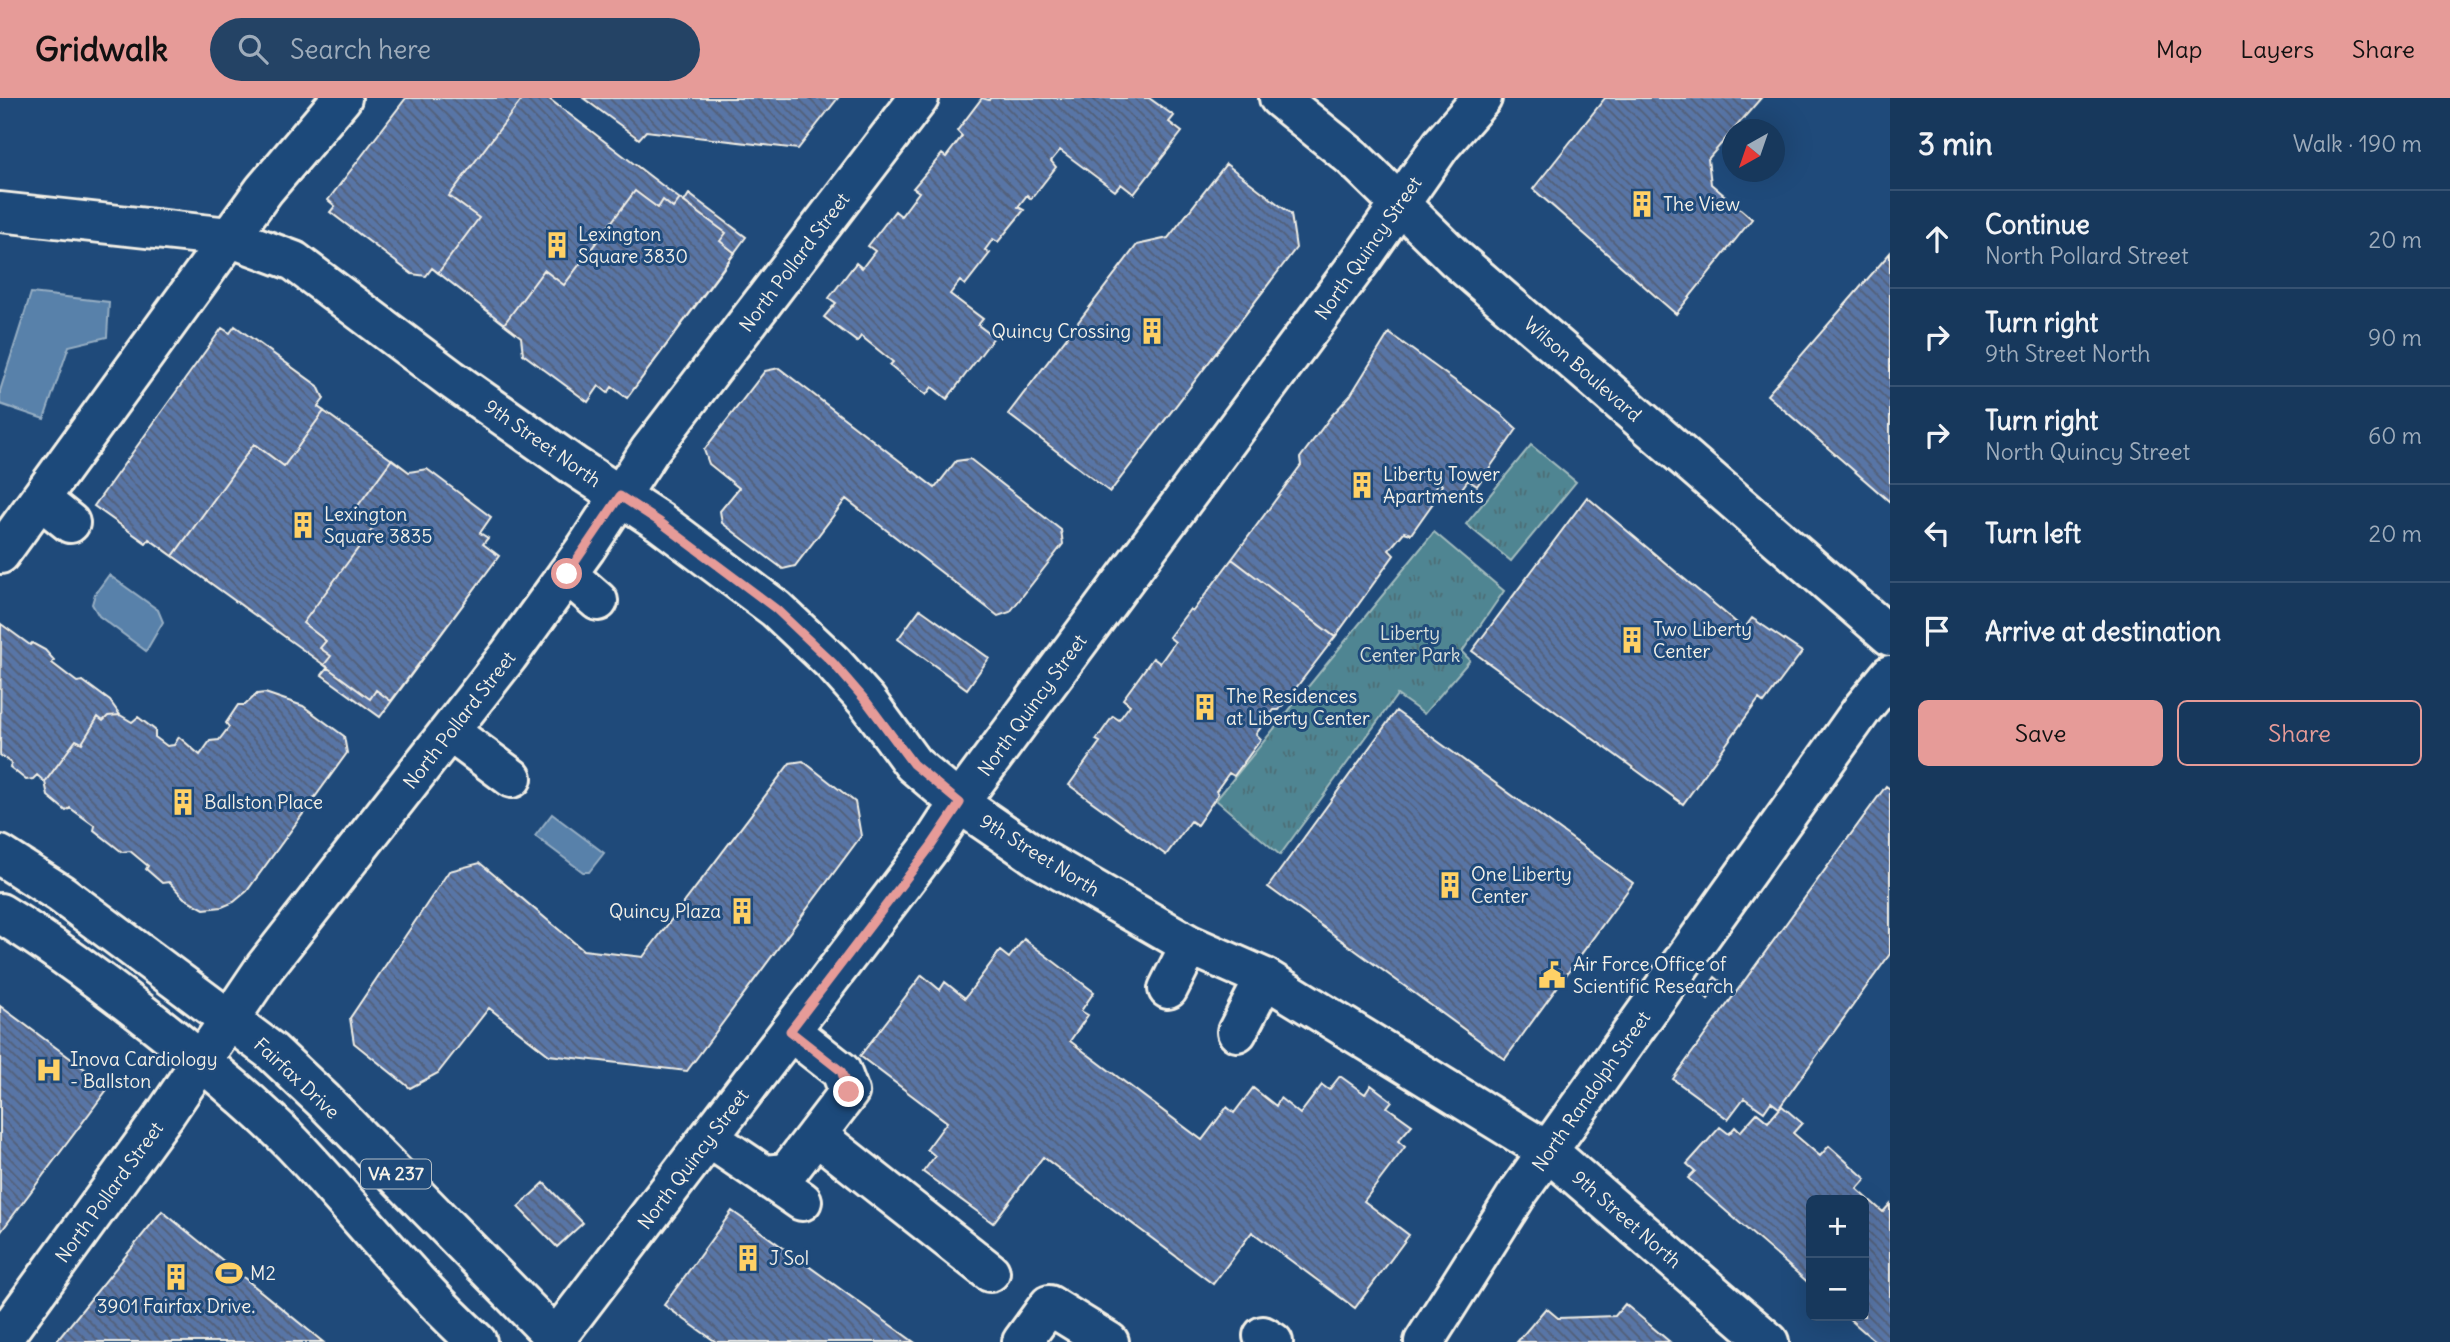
<!DOCTYPE html>
<html lang="en">
<head>
<meta charset="utf-8">
<style>
  :root { --surface:#17385c; --page:#244365; --text:#f1f3f6; --muted:#9eacbb; --line:#365272; --accent:#e69b98 }
  body { margin:0; font-family:Delius,sans-serif; background:var(--page); color:var(--text) }
  .controls { position:absolute; right:21px; bottom:21px; display:grid; overflow:hidden; border-radius:10px; box-shadow:0 7px 28px #0002 }
  .controls button { width:63px; height:63px; display:grid; place-items:center; padding:0; border:0; border-bottom:2px solid var(--line); background:var(--surface); color:var(--text); font:35px sans-serif }
  .compass { position:absolute; left:1722px; top:21px; width:63px; height:63px; border-radius:50%; background:var(--surface); box-shadow:0 7px 28px #0002; rotate:220deg }
  .stop { position:absolute; width:21px; height:21px; margin:-16px; border:5px solid #e69b98; border-radius:50%; background:#fff }
  .stop.end { background:#e69b98; border-color:#fff; box-shadow:0 2px 7px #0008 }
  .list { margin:0; padding:0; list-style:none }
  h2 { display:flex; justify-content:space-between; align-items:center; height:91px; margin:0; padding:0 28px; font-size:30px }
  h2 small { font-size:23px; font-weight:400; color:var(--muted) }
  .list li { display:grid; grid-template-columns:46px 1fr auto; gap:21px; align-items:center; box-sizing:border-box; height:98px; padding:0 28px; border-top:2px solid var(--line) }
  .list b { display:block; font-size:26px; white-space:nowrap }
  .list p { margin:0; font-size:23px; white-space:nowrap; color:var(--muted) }
  .list em { font-size:23px; font-style:normal; color:var(--muted) }
  .actions { display:flex; gap:14px; padding:21px 28px }
  .actions a { flex:1; padding:16px 0; border:2px solid var(--accent); border-radius:10px; text-align:center; font-size:24px; color:var(--accent) }
  .actions .main { background:var(--accent); color:#111 }
  .icon { flex:none; width:38px; height:38px; fill:none; stroke:currentColor; stroke-width:2; stroke-linecap:round; stroke-linejoin:round }
  .map { position:relative; flex:none; width:1890px; height:1244px; overflow:hidden }
  header { display:flex; align-items:center; gap:42px; box-sizing:border-box; height:98px; padding:0 35px; background:var(--accent); color:#111 }
  header strong { font-size:33px }
  nav { display:flex; gap:38px; margin-inline-start:auto; font-size:24px }
  .search { width:490px; height:63px; background:var(--page); display:flex; align-items:center; gap:18px; box-sizing:border-box; padding:0 24px; border-radius:38px; color:var(--muted); font-size:26px }
  main { display:flex }
  aside { flex:1; background:var(--surface) }
  .map>svg:first-child { display:block }
  .park { fill:url(#park-tufts); stroke:#a2bbbd; stroke-width:2 }
  .water { fill:#5881aa; stroke:#96aec3; stroke-width:2 }
  .building { fill:url(#building-back-hatch); stroke:#f4f1e8; stroke-width:2 }
  .lines { fill:none; stroke-linecap:round; stroke-linejoin:round }
  .minor-casing { stroke:#f4f1e8; stroke-width:44 }
  .major-casing { stroke:#f4f1e8; stroke-width:44 }
  .minor { stroke:#1f4a7a; stroke-width:38 }
  .major { stroke:#1f4a7a; stroke-width:38 }
  .route { stroke:#e69b98; stroke-width:9 }
  .labels { text-anchor:middle; stroke-width:6; stroke-linejoin:round; paint-order:stroke }
  .shield { fill:#1f4a7a; stroke:#b4bfc7; stroke-width:2 }
  .shield-label { font-size:18px; font-weight:bold; fill:#f4f1e8 }
  .poi-label { font-size:19px; fill:#f4f1e8; stroke:#1f4a7a; text-anchor:start }
  .street-label { font-size:19px; fill:#f4f1e8; stroke:#1f4a7a }
  .park-label { font-size:19px; fill:#dbe1db; stroke:#1f4a7a }
</style>
</head>
<body>
<header>
<strong>Gridwalk</strong>
<div class="search"><svg class="icon" aria-label="search" viewBox="0 0 24 24"><circle cx="10" cy="10" r="6"/><path d="M15 15l6 6"/></svg>Search here</div>
<nav><a>Map</a><a>Layers</a><a>Share</a></nav>
</header>
<main>
<div class="map">
<svg width="1890" height="1244" viewBox="0 0 1890 1244">
  <defs>
    <pattern id="park-tufts" width="24" height="20" patternUnits="userSpaceOnUse" patternTransform="scale(1.75)"><rect width="24" height="20" fill="#4f8592"/><path d="M3 7l-1-3M5 7V3M7 7l1-3M15 17l-1-3M17 17v-4M19 17l1-3" fill="none" stroke="#4d6d74"/></pattern>
    <pattern id="building-back-hatch" width="6" height="6" patternUnits="userSpaceOnUse" patternTransform="scale(1.75)"><rect width="6" height="6" fill="#5975a6"/><path d="M-1 5l2 2M0 0l6 6M5-1l2 2" fill="none" stroke="#515e76"/></pattern>
  </defs>
  <rect width="100%" height="100%" fill="#1f4a7a"/>
  <filter id="ink" filterUnits="userSpaceOnUse"><feTurbulence type="fractalNoise" baseFrequency=".0143" numOctaves="2"/><feDisplacementMap in="SourceGraphic" scale="14" xChannelSelector="R" yChannelSelector="G"/><feConvolveMatrix kernelMatrix="1 2 1 2 8 2 1 2 1" color-interpolation-filters="sRGB"/></filter>
  <g filter="url(#ink)">
    <path class="park" d="M1531,347L1576,384L1511,463L1466,426Z
      M1434,434L1504,493L1462,554L1470,562L1424,616L1397,597L1280,757L1216,702Z"/>
    <path class="water" d="M31,195L109,204L107,239L69,248L44,321L0,306V293Z
      M109,477L158,512L163,524L146,553L99,518L92,506L95,496Z
      M552,716L604,755L589,774H583L535,738Z"/>
    <path class="building" d="M406,0H548L680,101L684,104L689,96L746,139L627,300L612,289L608,295L599,288L588,304L523,256L521,239L432,170L426,178L412,176L330,114L335,108L328,102Z
      M406,0H523L449,98L479,120L438,175L432,170L426,178L412,176L330,114L335,108L328,102Z
      M583,0H838L798,51L646,33L639,41Z
      M982,0L989,2L990,0H1149L1174,18L1169,24L1182,34L1134,96L1121,86L1115,93L1060,52L1051,63L1056,69L1031,101L1027,97L1018,109L1024,112L998,144L993,141L985,152L990,155L965,187L960,183L950,196L983,221L978,227L994,239L947,301L932,289L926,297L890,267L893,264L861,238L857,244L824,219L836,205L829,200L856,165L862,170L875,153L868,148L895,113L901,118L919,94L913,90L942,56L946,59L962,38L957,33Z
      M1605,0H1761L1708,61L1711,86L1752,121L1676,216L1533,91Z
      M1226,66L1291,116L1296,150L1110,394L1008,316L1137,147L1168,140Z
      M635,93L658,110L663,102L673,110L680,101L726,135L720,143L735,155L627,300L612,289L608,295L599,288L588,304L523,256L521,239L504,226L544,172L564,187Z
      M1890,155V404L1767,297Z
      M235,228L318,288L324,301L318,309L409,374L427,371L491,419L480,435L488,440L483,446L499,458L380,619L322,577L328,569L324,567L149,441L146,445L94,408L222,230L230,235Z
      M235,228L318,288L324,301L318,309L324,313L284,368L254,346L173,458L149,441L146,445L94,408L222,230L230,235Z
      M1389,235L1501,316L1517,331L1477,388L1468,382L1455,400L1440,391L1442,387L1439,384L1434,392L1433,405L1411,436L1404,434L1389,452L1394,457L1335,539L1232,461L1301,367L1300,360L1332,317L1350,298Z
      M779,270L935,390L956,363L970,361L1061,432L1063,446L1010,514L998,518L846,401L795,468L783,471L722,425L720,413L739,390L709,366L704,352L765,273Z
      M392,361L409,374L427,371L491,419L480,435L488,440L483,446L499,458L391,603L376,592L370,601L324,567L331,558L320,550L326,543L303,525L373,430L352,416Z
      M1587,399L1744,531L1752,520L1802,554L1764,605L1759,601L1683,706L1472,553Z
      M1232,461L1335,539L1279,612H1274L1256,636L1261,641L1234,678L1229,675L1216,693L1218,696L1197,727L1191,723L1166,757L1069,687L1100,644L1096,642L1113,618L1119,622L1130,607L1123,601L1153,560L1160,565L1175,544L1169,539L1190,511L1193,513Z
      M920,511L989,560L967,591L898,541Z
      M1,526L30,547L32,545L45,552L54,562L52,565L77,584L83,583L110,603L120,617L108,618L103,623L98,619L82,645L76,642L45,684L37,677L33,681L26,682L10,669L12,666L0,657Z
      M265,595L303,608L344,638L347,655L247,793L234,804L222,809L204,811L184,800L169,784L162,785L146,771L148,768L130,753L122,754L94,732L95,728L70,710L66,713L48,698L45,684L76,642L82,645L98,619L103,623L108,618L120,617L132,624L138,619L155,632V639L167,648L174,647L179,639L200,657L210,643L219,642L229,629L226,625L238,607H245L257,596Z
      M1396,613L1633,785L1505,961L1268,789Z
      M803,663L855,704L861,738L687,973L549,957L489,910L438,975L410,990L354,945L350,920L449,773L480,765L583,852L643,859L790,665Z
      M1886,688L1890,691V856L1779,1010L1771,1004L1764,1014L1744,1000L1728,1021L1673,981Z
      M1024,841L1094,894L1081,913L1088,917L1070,943L1202,1042L1227,1009L1234,1015L1253,990L1276,1008L1280,1000L1300,1016L1322,987L1329,992L1340,978L1365,996L1371,987L1392,1003L1387,1009L1412,1027L1398,1043L1405,1049L1364,1103L1409,1137L1355,1210L1252,1134L1213,1186L1043,1059L993,1125L923,1074L935,1058L927,1051L947,1024L860,958L922,877L940,892L945,884L965,900L1000,853L1009,860Z
      M1715,879L1721,884L1708,901L1703,896Z
      M0,908L109,989L0,1135Z
      M1782,1008L1802,1025L1793,1035L1820,1058L1829,1048L1866,1081L1857,1091L1883,1114L1890,1106V1244H1876L1846,1218H1864V1102H1811V1187L1688,1080L1695,1073L1687,1066L1720,1029L1729,1036L1735,1029L1740,1034L1757,1015L1768,1024Z
      M544,1085L583,1125L557,1149L518,1109Z
      M162,1113L323,1244H56Z
      M732,1113L914,1244H716L664,1207Z
      M1625,1206L1670,1244H1517L1546,1210L1558,1220L1615,1218Z"/>
    <g class="lines">
      <defs>
        <path id="minor" d="M0,114L229,139L294,163L451,281L576,369L660,424L776,511L833,565L867,603L913,666L959,705L1039,760L1190,847L1265,880L1549,1054L1769,1244
          M40,401L70,425
          M0,456L264,92L342,0
          M567,476L598,503
          M450,634L512,680
          M1168,891L1190,847
          M1237,934L1265,880
          M816,1037L990,1174
          M709,1040L764,1077L787,1075L849,994L841,973L790,933
          M764,1077L802,1103
          M1263,1238L1273,1244
          M0,1244L166,1015L265,869L508,558L586,450L650,352L919,0
          M1022,1244L1049,1207L1109,1244
          M1424,1244L1518,1095L1863,610L1890,577"/>
        <path id="major" d="M1279,0L1353,60L1456,161L1890,538
          M0,757L61,796L271,953L324,1003L559,1244
          M0,815C59,851 114,893 168,936C211,971 254,1006 292,1045C355,1111 410,1183 477,1244
          M553,1244L931,748L959,705L1363,159L1441,47L1482,0"/>
      </defs>
      <use href="#minor" class="minor-casing"/>
      <use href="#major" class="major-casing"/>
      <use href="#minor" class="minor"/>
      <use href="#major" class="major"/>
    </g>
  </g>
  <g class="lines" filter="url(#ink)">
    <path class="route" d="M567,476L620,398L660,424L776,511L833,565L866,603L913,666L960,705L931,748L790,933L841,973L849,994"/>
  </g>
  <defs>
    <symbol id="building-bare" viewBox="-9 -9 18 18"><path d="M-4-6H4V6H1V3H-1V6H-4ZM-2.5-4.3h1.7v1.8h-1.7ZM.8-4.3h1.7v1.8H.8ZM-2.5-1h1.7V.8h-1.7ZM.8-1h1.7V.8H.8Z" fill="#ffd166" stroke="#1f4a7a" stroke-width="2.5" paint-order="stroke"/></symbol>
    <symbol id="civic-bare" viewBox="-9 -9 18 18"><path d="M-.6-6.5H3V-4.5H.6V-3L4-1V1h2V6H-6V1h2V-1L-.6-3ZM-1.2 2.5V6h2.4V2.5Z" fill="#ffd166" stroke="#1f4a7a" stroke-width="2.5" paint-order="stroke"/></symbol>
    <symbol id="hospital-bare" viewBox="-9 -9 18 18"><path d="M-5-5h3v3.5h4V-5h3V5h-3V1.5h-4V5h-3Z" fill="#ffd166" stroke="#1f4a7a" stroke-width="2.5" paint-order="stroke"/></symbol>
    <symbol id="stadium-bare" viewBox="-9 -9 18 18"><path d="M0-5a6.5 5 0 1 0 0 10a6.5 5 0 1 0 0-10ZM-3.5-1.8h7v3.6h-7Z" fill="#ffd166" stroke="#1f4a7a" stroke-width="2.5" paint-order="stroke"/></symbol>
  </defs>
  <g fill-rule="evenodd">
    <use href="#building-bare" x="1623" y="87" width="38" height="38"/>
    <use href="#building-bare" x="538" y="128" width="38" height="38"/>
    <use href="#building-bare" x="1133" y="214" width="38" height="38"/>
    <use href="#building-bare" x="1343" y="368" width="38" height="38"/>
    <use href="#building-bare" x="284" y="408" width="38" height="38"/>
    <use href="#building-bare" x="1613" y="523" width="38" height="38"/>
    <use href="#building-bare" x="1186" y="590" width="38" height="38"/>
    <use href="#building-bare" x="164" y="685" width="38" height="38"/>
    <use href="#building-bare" x="1431" y="768" width="38" height="38"/>
    <use href="#building-bare" x="723" y="794" width="38" height="38"/>
    <use href="#civic-bare" x="1533" y="858" width="38" height="38"/>
    <use href="#hospital-bare" x="30" y="953" width="38" height="38"/>
    <use href="#building-bare" x="729" y="1141" width="38" height="38"/>
    <use href="#stadium-bare" x="210" y="1156" width="38" height="38"/>
    <use href="#building-bare" x="157" y="1160" width="38" height="38"/>
  </g>
  <g class="labels">
    <rect class="shield" x="361" y="1061.5" width="70" height="29" rx="5"/>
    <g class="shield-label">
      <text x="396" y="1082">VA 237</text>
    </g>
    <g class="poi-label">
      <text x="1663" y="113">The View</text>
      <text x="578" y="143">Lexington<tspan x="578" dy="22">Square 3830</tspan></text>
      <text x="1131" y="240" text-anchor="end">Quincy Crossing</text>
      <text x="1383" y="383">Liberty Tower<tspan x="1383" dy="22">Apartments</tspan></text>
      <text x="324" y="423">Lexington<tspan x="324" dy="22">Square 3835</tspan></text>
      <text x="1653" y="538">Two Liberty<tspan x="1653" dy="22">Center</tspan></text>
      <text x="1226" y="605">The Residences<tspan x="1226" dy="22">at Liberty Center</tspan></text>
      <text x="204" y="711">Ballston Place</text>
      <text x="1471" y="783">One Liberty<tspan x="1471" dy="22">Center</tspan></text>
      <text x="721" y="820" text-anchor="end">Quincy Plaza</text>
      <text x="1573" y="873">Air Force Office of<tspan x="1573" dy="22">Scientific Research</tspan></text>
      <text x="70" y="968">Inova Cardiology<tspan x="70" dy="22">- Ballston</tspan></text>
      <text x="769" y="1167">J Sol</text>
      <text x="250" y="1182">M2</text>
      <text x="176" y="1215" text-anchor="middle">3901 Fairfax Drive.</text>
    </g>
    <g class="street-label">
      <text transform="translate(1368 150) rotate(-55)" y="7">North Quincy Street</text>
      <text transform="translate(794 164) rotate(-53)" y="7">North Pollard Street</text>
      <text transform="translate(1583 271) rotate(41)" y="7">Wilson Boulevard</text>
      <text transform="translate(543 345) rotate(35)" y="7">9th Street North</text>
      <text transform="translate(1032 607) rotate(-54)" y="7">North Quincy Street</text>
      <text transform="translate(459 622) rotate(-52)" y="7">North Pollard Street</text>
      <text transform="translate(1040 757) rotate(32)" y="7">9th Street North</text>
      <text transform="translate(297 980) rotate(43)" y="7">Fairfax Drive</text>
      <text transform="translate(1591 993) rotate(-55)" y="7">North Randolph Street</text>
      <text transform="translate(693 1061) rotate(-53)" y="7">North Quincy Street</text>
      <text transform="translate(109 1094) rotate(-54)" y="7">North Pollard Street</text>
      <text transform="translate(1627 1121) rotate(41)" y="7">9th Street North</text>
    </g>
    <g class="park-label">
      <text x="1410" y="542">Liberty<tspan x="1410" dy="22">Center Park</tspan></text>
    </g>
  </g>
</svg>
<div class="controls">
<button>+</button>
<button>−</button>
</div>
<svg class="compass" viewBox="-18 -18 36 36"><path d="M0-13l5 13h-10z" fill="#e53935"/><path d="M0 13l5-13h-10z" fill="#9eacbb"/></svg>
<div class="stop" style="left:567px;top:476px"></div>
<div class="stop end" style="left:849px;top:994px"></div>
</div>
<aside>
<h2>3 min<small>Walk · 190 m</small></h2>
<ul class="list">
<li><svg class="icon" aria-label="ahead" viewBox="0 0 24 24"><path d="M12 20V5M6 11l6-6 6 6"/></svg><div><b>Continue</b><p>North Pollard Street</p></div><em>20 m</em></li>
<li><svg class="icon" aria-label="right" viewBox="0 0 24 24"><path d="M7 20v-9h11M14 6l5 5-5 5"/></svg><div><b>Turn right</b><p>9th Street North</p></div><em>90 m</em></li>
<li><svg class="icon" aria-label="right" viewBox="0 0 24 24"><path d="M7 20v-9h11M14 6l5 5-5 5"/></svg><div><b>Turn right</b><p>North Quincy Street</p></div><em>60 m</em></li>
<li><svg class="icon" aria-label="left" viewBox="0 0 24 24"><path d="M17 20v-9H6M10 6l-5 5 5 5"/></svg><div><b>Turn left</b></div><em>20 m</em></li>
<li><svg class="icon" aria-label="arrive" viewBox="0 0 24 24"><path d="M6 21V4h12l-3 4 3 4H6"/></svg><div><b>Arrive at destination</b></div></li>
</ul>
<div class="actions"><a class="main">Save</a><a>Share</a></div>
</aside>
</main>
</body>
</html>
